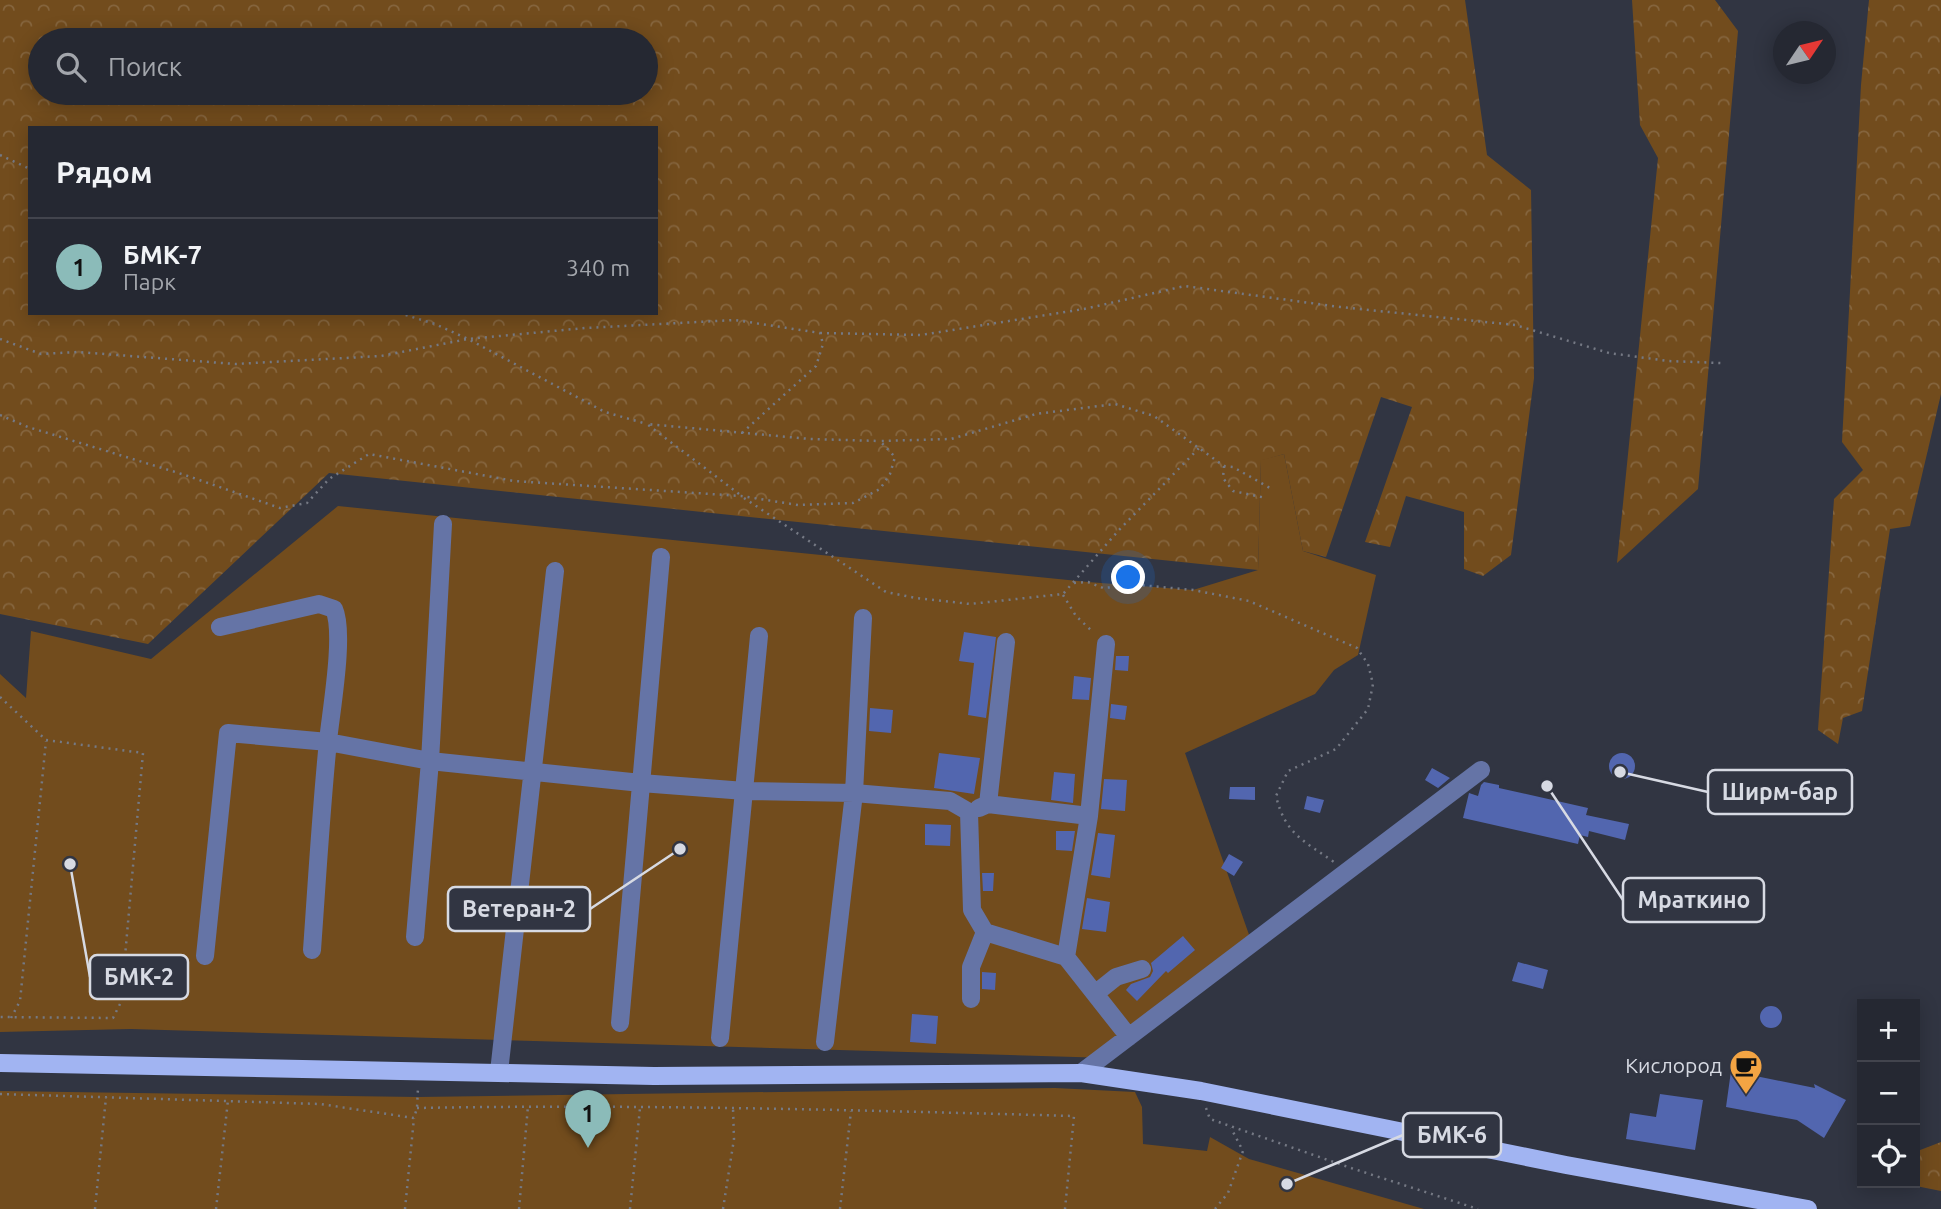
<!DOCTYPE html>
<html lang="ru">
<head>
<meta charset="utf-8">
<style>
  :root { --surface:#252832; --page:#2d303a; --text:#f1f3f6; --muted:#a3a6ac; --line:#42444d; --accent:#8bbbb9 }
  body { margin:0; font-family:Ubuntu,sans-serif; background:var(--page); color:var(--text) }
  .controls { position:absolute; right:21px; bottom:21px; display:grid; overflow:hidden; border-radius:0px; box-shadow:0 4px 18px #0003 }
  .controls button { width:63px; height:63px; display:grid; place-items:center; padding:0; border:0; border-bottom:2px solid var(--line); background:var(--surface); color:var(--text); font:35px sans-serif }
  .compass { position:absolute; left:1773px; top:21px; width:63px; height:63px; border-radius:50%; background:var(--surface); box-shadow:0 4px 18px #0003; rotate:55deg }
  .you { position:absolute; left:1129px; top:578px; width:24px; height:24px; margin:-18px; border:5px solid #fff; border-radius:50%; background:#1a73e8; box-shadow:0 0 0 10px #1a73e833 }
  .badge { display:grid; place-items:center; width:46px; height:46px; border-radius:50%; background:var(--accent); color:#111; font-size:23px; font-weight:700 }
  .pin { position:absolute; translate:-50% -58px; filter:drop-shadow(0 2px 4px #0008) }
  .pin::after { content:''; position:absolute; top:37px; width:24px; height:21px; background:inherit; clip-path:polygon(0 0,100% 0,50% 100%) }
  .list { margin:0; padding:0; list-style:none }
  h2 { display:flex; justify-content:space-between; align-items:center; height:91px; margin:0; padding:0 28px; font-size:30px }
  h2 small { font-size:23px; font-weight:400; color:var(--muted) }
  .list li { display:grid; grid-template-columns:46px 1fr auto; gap:21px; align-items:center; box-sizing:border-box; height:98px; padding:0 28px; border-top:2px solid var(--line) }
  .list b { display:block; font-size:26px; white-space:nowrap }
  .list p { margin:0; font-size:23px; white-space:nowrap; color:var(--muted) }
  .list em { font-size:23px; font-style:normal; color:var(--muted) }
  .icon { flex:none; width:38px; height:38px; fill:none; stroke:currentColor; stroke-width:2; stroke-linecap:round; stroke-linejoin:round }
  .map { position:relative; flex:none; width:1941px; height:1209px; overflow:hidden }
  .search { position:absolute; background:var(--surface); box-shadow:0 4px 18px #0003; left:28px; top:28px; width:630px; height:77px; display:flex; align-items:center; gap:18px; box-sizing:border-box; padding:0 24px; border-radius:38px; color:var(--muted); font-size:26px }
  .panel { position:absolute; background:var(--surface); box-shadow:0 4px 18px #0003; left:28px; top:126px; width:630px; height:189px; border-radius:0px }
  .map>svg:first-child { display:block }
  .forest { fill:url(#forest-crowns); fill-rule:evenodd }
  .garden { fill:#724c1d }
  .building { fill:#5266af }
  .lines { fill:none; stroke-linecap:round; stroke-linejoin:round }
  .path { stroke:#757984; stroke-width:2.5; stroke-dasharray:2 5; stroke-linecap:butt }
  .minor { stroke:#6574a6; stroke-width:18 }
  .major { stroke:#a1b4f2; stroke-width:18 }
  .labels { text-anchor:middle; stroke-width:6; stroke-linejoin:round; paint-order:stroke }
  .poi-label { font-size:21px; fill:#d7dae3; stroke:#313542; text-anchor:end }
  .leader { fill:none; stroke:#d7dae3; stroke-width:2.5 }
  .callout-dot { fill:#d7dae3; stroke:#313542; stroke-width:2.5 }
  .callout { fill:#313542; stroke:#d7dae3; stroke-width:2.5 }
  .callout-label { font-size:23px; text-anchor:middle; font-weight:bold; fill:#d7dae3 }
</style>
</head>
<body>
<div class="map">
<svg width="1941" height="1209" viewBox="0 0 1941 1209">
  <defs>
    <pattern id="forest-crowns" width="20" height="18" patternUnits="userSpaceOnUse" patternTransform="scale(1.75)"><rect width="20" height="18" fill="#724c1d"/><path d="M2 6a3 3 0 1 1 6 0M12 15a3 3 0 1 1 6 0" fill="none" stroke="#85653e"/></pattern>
  </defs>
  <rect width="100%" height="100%" fill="#313542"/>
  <path class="forest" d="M0,0H1465L1487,155L1531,190L1534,378L1511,555L1483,576L1464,569V512L1406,496L1390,547L1365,542L1412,407L1381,397L1326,557L1303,551L1284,454L1261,461L1258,570L329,473L148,644L0,614ZM40,40H646V93H40ZM30,128H656V313H30Z
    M1632,0H1715L1738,31L1698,489L1617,563L1658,158L1640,125Z
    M1869,0H1941V394L1910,526L1890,529L1862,711L1843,718L1838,744L1818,730L1834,499L1863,470L1842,442L1861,85Z
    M1941,1142V1191L1901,1183H1915V1152Z"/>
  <path class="garden" d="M1284,454L1303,551L1376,575L1358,655L1334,670L1315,694L1185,753L1253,946L1109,1058L131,1029L0,1032V674L26,698L31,631L151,659L338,506L1088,582L1193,590L1258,570L1261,460Z
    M1055,1088L1135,1092L1142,1107L1143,1144L1207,1151L1210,1137L1249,1159L1424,1209H0V1091L418,1097Z"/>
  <path class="building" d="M964,632L996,637L986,718L968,715L974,663L959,661Z
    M1116,656H1129L1128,671L1115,670Z
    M1074,676L1091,678L1089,700L1072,699Z
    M1111,704L1127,706L1125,720L1110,718Z
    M870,708L893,710L891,733L869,731Z
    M939,753L980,758L974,794L934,788Z
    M1609 766a13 13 0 1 1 26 0a13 13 0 1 1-26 0Z
    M1432,768L1450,778L1438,788L1425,780Z
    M1054,772L1075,774L1073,803L1051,800Z
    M1104,779L1127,780L1125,811L1101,809Z
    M1484,782L1499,785V788L1588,808L1586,815L1629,824L1625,840L1589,831L1588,837L1580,835L1578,844L1463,818L1469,793L1478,796L1481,785Z
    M1230,787H1255V800L1229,799Z
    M1307,796L1324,800L1320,813L1304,809Z
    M925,824L951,825L950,846L925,845Z
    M1056,831H1075L1072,851L1056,850Z
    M1098,833L1115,835L1110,878L1091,875Z
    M1229,854L1243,862L1234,876L1221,868Z
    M982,873H994L993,891H983Z
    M1087,898L1110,902L1106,932L1082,929Z
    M1183,936L1195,950L1168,973L1166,971L1137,1001L1126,990L1131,984L1150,977L1153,971L1151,963Z
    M1518,962L1548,970L1543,989L1512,981Z
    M982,972L996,973L995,990L982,989Z
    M1760 1017a11 11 0 1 1 22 0a11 11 0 1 1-22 0Z
    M912,1014L938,1016L936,1044L910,1042Z
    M1731,1071L1815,1088L1814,1084L1846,1100L1824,1138L1797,1120L1726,1107Z
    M1660,1094L1703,1100L1695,1150L1626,1139L1630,1113L1656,1117Z"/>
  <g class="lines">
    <path class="path" d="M0,155L30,169
      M399,313L435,324L468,339L605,412L647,424
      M820,333L921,335L1084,309L1185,286L1340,307L1515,325L1609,353L1668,361L1721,363
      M0,339L41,354L78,352L235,364L381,356L468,339L585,328L735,320L820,333L823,344L816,366L742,433
      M0,415L28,427L185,475L280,508L307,503L329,479L369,454L514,481L741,496L798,505L853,503L880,489L890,474L895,457L880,441L951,439L1036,414L1115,404L1154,416L1224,466L1233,467L1270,488
      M1224,466L1223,478L1233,491L1266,498
      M739,494L647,424L810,439L880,441
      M744,498L886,592L916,598L970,604L1063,594L1119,530L1199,448
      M1074,583L1088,582L1103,588L1140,585L1193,590L1249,601L1357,648L1368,664L1373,684L1368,709L1336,749L1288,771L1276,796C1285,834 1304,841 1334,862
      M1063,595L1076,616L1093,632
      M0,697L46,740L143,753L121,1002L113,1018L0,1017
      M11,1018L20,1001L46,741
      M0,1094L320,1104L414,1118L417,1108L418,1088
      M417,1108C636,1104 855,1110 1074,1116L1065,1209
      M1206,1108L1210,1119L1351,1168L1478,1209
      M95,1209L106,1097
      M216,1209L228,1100
      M405,1209L414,1118
      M519,1209L528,1106
      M630,1209L640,1108
      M723,1209L734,1139L733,1108
      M840,1209L851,1111
      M1215,1209L1228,1193L1243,1151L1231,1128"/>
    <path class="minor" d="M220,627L319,604L334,609C345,633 331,711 328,741C321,811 317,880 312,950
      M988,804L1006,642
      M979,808L988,804L1089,816
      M415,937L430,761L443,524
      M205,956L228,733L328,742L430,761L641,783L745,791L854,793L950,801L969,812L972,910L985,932L1066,957L1129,1037
      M1066,957L1089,816L1106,644
      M1096,993L1116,977L1142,969
      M971,999V967L985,932
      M620,1023L661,557
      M720,1038L759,636
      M825,1042L854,793L863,618
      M499,1072L555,571
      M1081,1073L1481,770"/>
    <path class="major" d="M0,1063L654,1076L1081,1073L1201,1091L1566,1165L1808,1209"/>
  </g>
  <defs>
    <symbol id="cafe-pin" viewBox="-11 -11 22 30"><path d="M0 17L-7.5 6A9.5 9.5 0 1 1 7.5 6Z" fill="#f3a443" stroke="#313542"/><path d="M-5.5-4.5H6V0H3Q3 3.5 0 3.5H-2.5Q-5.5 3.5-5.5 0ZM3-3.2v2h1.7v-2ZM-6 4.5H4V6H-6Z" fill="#111"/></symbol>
  </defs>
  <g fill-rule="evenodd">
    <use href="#cafe-pin" x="1727" y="1047" width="38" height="52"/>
  </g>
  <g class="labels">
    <g class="poi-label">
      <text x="1722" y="1073">Кислород</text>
    </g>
  </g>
  <path class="leader" d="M1620 772L1708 792M1547 786L1623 900M680 849L590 909M70 864L90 977M1287 1184L1403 1135"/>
  <g class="callout-dot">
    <circle cx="1620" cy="772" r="7"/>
    <circle cx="1547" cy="786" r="7"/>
    <circle cx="680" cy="849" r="7"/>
    <circle cx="70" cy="864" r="7"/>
    <circle cx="1287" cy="1184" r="7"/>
  </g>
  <g class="callout">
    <rect x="1708" y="770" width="144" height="44" rx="7"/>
    <rect x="1623" y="878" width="141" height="44" rx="7"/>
    <rect x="448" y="887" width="142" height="44" rx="7"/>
    <rect x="90" y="955" width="98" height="44" rx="7"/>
    <rect x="1403" y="1113" width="98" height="44" rx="7"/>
  </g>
  <g class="callout-label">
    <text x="1780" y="800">Ширм-бар</text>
    <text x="1694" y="908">Мраткино</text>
    <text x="519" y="917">Ветеран-2</text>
    <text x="139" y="985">БМК-2</text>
    <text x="1452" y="1143">БМК-6</text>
  </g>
</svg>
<div class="controls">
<button>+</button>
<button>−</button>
<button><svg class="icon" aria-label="locate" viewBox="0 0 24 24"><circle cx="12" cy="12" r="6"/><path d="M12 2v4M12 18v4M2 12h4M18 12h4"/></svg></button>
</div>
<svg class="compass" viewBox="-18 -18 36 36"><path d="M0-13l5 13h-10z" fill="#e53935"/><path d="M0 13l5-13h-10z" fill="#a3a6ac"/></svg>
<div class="you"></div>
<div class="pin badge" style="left:588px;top:1148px">1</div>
<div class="search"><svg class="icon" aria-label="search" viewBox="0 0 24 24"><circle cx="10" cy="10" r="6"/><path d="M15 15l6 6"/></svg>Поиск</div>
<section class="panel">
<h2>Рядом<small></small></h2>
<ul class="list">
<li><span class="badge">1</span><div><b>БМК-7</b><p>Парк</p></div><em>340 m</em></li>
</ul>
</section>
</div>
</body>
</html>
